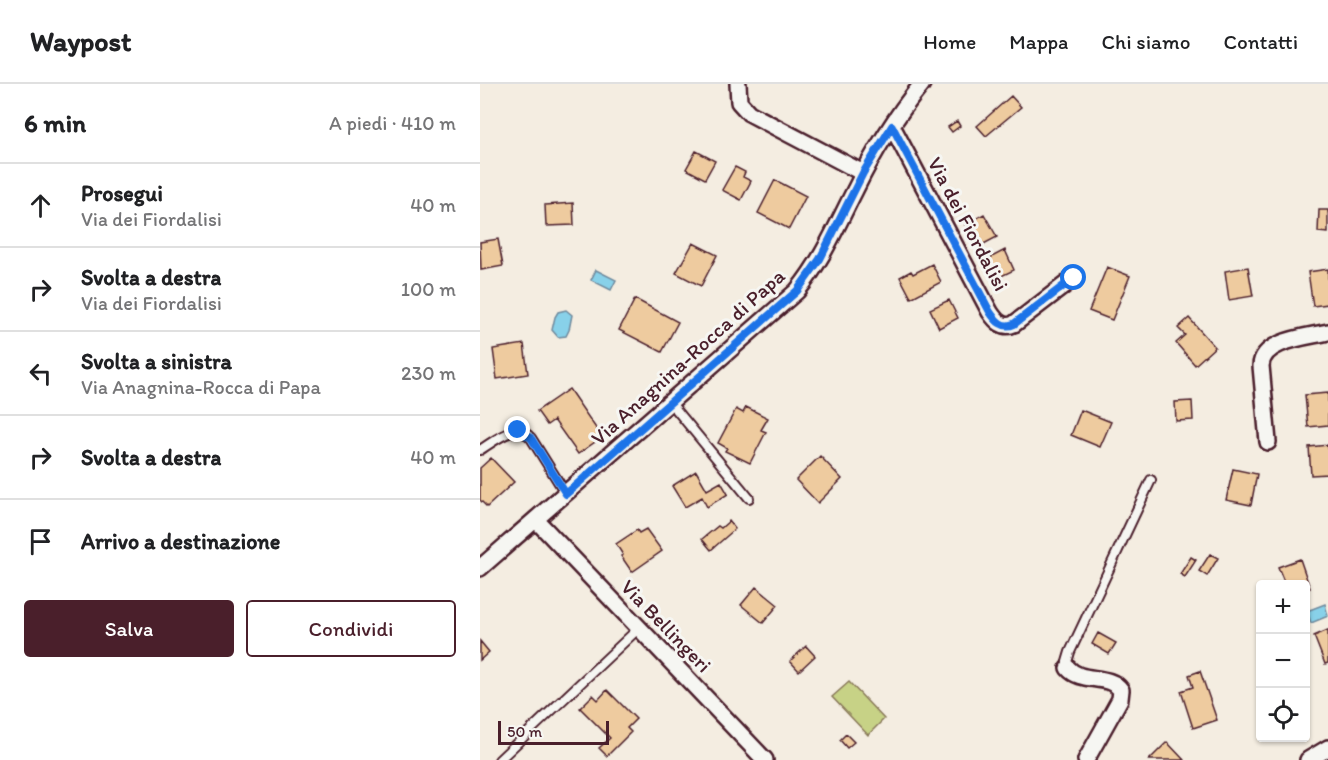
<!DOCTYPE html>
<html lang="it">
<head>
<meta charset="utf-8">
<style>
  :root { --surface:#fff; --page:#f6f6f6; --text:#202124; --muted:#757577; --line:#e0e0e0; --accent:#4a1f2b }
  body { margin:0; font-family:Itim,sans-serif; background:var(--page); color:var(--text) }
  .controls { position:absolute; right:18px; bottom:18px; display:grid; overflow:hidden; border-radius:6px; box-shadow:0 2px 4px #0004 }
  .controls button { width:54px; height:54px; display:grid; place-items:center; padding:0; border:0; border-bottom:2px solid var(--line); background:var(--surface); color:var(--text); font:30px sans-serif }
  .scale { position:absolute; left:18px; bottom:15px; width:111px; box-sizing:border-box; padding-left:6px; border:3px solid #4a1f2b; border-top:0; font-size:16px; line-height:21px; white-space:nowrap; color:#4a1f2b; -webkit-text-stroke:4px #f6f6f2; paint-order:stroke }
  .stop { position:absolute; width:18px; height:18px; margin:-14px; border:4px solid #1a73e8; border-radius:50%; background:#fff }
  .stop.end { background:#1a73e8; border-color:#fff; box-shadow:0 2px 6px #0008 }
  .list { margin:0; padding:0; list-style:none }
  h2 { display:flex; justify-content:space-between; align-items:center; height:78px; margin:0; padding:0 24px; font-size:26px }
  h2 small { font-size:20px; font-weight:400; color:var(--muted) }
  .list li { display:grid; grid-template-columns:39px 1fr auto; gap:18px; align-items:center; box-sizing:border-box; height:84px; padding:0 24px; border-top:2px solid var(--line) }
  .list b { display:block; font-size:22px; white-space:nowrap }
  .list p { margin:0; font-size:20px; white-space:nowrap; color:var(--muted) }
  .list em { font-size:20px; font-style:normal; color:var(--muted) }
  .actions { display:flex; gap:12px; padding:18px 24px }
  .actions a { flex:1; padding:14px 0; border:2px solid var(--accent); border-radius:6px; text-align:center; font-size:21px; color:var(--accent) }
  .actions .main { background:var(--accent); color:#fff }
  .icon { flex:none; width:33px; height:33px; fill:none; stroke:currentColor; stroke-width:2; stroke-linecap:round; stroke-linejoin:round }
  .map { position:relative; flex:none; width:848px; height:676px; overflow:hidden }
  header { display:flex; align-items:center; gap:36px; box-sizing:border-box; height:84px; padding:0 30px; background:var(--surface); border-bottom:2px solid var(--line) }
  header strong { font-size:28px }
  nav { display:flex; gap:33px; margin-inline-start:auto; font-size:21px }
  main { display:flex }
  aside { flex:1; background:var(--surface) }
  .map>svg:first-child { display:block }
  .green { fill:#c7d286; stroke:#887858; stroke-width:1.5 }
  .water { fill:#88d1e9; stroke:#6f8a9d; stroke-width:1.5 }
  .building { fill:#eecb9f; stroke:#4a1f2b; stroke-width:1.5 }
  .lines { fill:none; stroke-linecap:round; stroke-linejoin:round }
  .service-casing { stroke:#4a1f2b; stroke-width:12 }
  .minor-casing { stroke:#4a1f2b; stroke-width:20 }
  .service { stroke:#f6f6f2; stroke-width:8 }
  .minor { stroke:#f6f6f2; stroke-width:15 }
  .route { stroke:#1a73e8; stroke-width:8 }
  .labels { text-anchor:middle; stroke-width:6; stroke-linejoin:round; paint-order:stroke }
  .street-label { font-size:21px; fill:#4a1f2b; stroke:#f6f6f2 }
</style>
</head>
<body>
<header>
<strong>Waypost</strong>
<nav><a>Home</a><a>Mappa</a><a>Chi siamo</a><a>Contatti</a></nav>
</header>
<main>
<aside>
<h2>6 min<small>A piedi · 410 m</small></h2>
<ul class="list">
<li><svg class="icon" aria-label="ahead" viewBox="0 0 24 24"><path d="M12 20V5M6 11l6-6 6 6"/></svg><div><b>Prosegui</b><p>Via dei Fiordalisi</p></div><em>40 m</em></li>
<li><svg class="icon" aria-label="right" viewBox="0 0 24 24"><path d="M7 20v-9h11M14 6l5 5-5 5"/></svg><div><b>Svolta a destra</b><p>Via dei Fiordalisi</p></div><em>100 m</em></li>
<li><svg class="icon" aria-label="left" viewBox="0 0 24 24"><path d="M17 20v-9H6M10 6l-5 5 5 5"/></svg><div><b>Svolta a sinistra</b><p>Via Anagnina-Rocca di Papa</p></div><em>230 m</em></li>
<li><svg class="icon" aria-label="right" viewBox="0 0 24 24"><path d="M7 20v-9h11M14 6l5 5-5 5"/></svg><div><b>Svolta a destra</b></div><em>40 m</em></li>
<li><svg class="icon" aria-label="arrive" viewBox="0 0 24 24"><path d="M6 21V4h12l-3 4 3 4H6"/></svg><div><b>Arrivo a destinazione</b></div></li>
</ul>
<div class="actions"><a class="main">Salva</a><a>Condividi</a></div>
</aside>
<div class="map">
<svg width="848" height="676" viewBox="0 0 848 676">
  <rect width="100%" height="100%" fill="#f4ede1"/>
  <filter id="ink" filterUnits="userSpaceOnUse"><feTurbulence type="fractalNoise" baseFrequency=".0167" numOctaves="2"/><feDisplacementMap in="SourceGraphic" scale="12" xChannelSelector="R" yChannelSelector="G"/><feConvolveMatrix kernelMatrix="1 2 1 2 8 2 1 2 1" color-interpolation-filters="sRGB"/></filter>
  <g filter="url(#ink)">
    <path class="green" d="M369,598L404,635L388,651L352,613Z"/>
    <path class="water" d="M116,186L136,196L131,206L111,196Z
      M86,226L92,231L89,246L86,252L78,253L72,246L75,233L78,228Z
      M845,520L848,532L831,539L827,527Z"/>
    <path class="building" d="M531,12L541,23L506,52L497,42Z
      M477,37L480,42L472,48L468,43Z
      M216,67L235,77L225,95L206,85Z
      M255,83L265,88L263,93L271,97L261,116L242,106Z
      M295,96L326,112L309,145L278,129Z
      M93,119L94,141L66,142L65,121Z
      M839,126H848V149L838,148Z
      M504,130L517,153L498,163L485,141Z
      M18,155L23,182L1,186L0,158Z
      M213,159L237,171L221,202L196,189Z
      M525,166L534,186L515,195L506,176Z
      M452,180L461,198L431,214L420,193L431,187L433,190Z
      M627,183L650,192L632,236L609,227Z
      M768,183L773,212L749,216L745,187Z
      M848,185V220L833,222L828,188Z
      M155,215L198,238L182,268L139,246Z
      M469,216L478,234L459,244L450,225Z
      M709,234L735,263L715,281L696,259L705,251L698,244Z
      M44,260L48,290L17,295L13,265Z
      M89,305L122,353L98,370L74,336L67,341L57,327Z
      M848,309V341L828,343L825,311Z
      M712,317L713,336L696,337L695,318Z
      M266,323L288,334L281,346L286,348L270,379L245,367L247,364L238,359L256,325L263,329Z
      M601,326L631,338L620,363L591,351Z
      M848,361V390L831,391L829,363Z
      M340,372L362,395L338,419L316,396Z
      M11,374L34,398L7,423L0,416V384Z
      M753,385L777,390L771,421L746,416Z
      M216,387L227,406L241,398L248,410L227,423L222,413L205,423L192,402Z
      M249,437L255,445L231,466L222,455L238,442L241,444Z
      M166,445L182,467L152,488L141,472L143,471L136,460L157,446L159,449Z
      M730,470L738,474L727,492L719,487Z
      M711,473L716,476L705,493L700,490Z
      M820,475L830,504L826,506V500H805L798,483Z
      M276,503L298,521L283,539L261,521Z
      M848,546V579L845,580L834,552Z
      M618,549L636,559L629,570L612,560Z
      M0,557L9,568L0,576Z
      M326,562L335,572L319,587L310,577Z
      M720,587L737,636L713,644L701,607L713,603L709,591Z
      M127,606L156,635L147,644L151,648L127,672L119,664L130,654L100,624L113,611L118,616Z
      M366,650L374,658L367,664L360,656Z
      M687,658L704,676H669Z"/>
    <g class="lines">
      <defs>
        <path id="service" d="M190,318L269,414
          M0,366C15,357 36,337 51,354L86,410
          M588,584L587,578L590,568L671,396
          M19,676L159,544"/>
        <path id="minor" d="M258,0L259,18L269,29L383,89
          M412,42L510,228C516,237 523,245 534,240L594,194
          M788,358L781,282C782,256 828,253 848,248
          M56,436L285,676
          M0,484L317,207C342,177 357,141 375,106C393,69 416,32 442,0
          M588,584C601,600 629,589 641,606L640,615L606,676
          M828,676L848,664"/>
      </defs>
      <use href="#service" class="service-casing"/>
      <use href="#minor" class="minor-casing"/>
      <use href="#service" class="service"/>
      <use href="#minor" class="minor"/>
    </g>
  </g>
  <g class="lines" filter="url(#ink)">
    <path class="route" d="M38,346L51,354L86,410L317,207L340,175L383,89L412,42L510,228C516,237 523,245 534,240L594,194"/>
  </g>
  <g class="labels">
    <g class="street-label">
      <text transform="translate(488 140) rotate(62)" y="7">Via dei Fiordalisi</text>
      <text transform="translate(208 273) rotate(-42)" y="7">Via Anagnina-Rocca di Papa</text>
      <text transform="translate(186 542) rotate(46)" y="7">Via Bellingeri</text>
    </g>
  </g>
</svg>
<div class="controls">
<button>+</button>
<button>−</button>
<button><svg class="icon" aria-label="locate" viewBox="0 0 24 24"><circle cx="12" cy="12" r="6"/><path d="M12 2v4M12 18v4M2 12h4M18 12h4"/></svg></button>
</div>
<div class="scale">50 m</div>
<div class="stop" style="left:594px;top:194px"></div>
<div class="stop end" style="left:38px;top:346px"></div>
</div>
</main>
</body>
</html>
